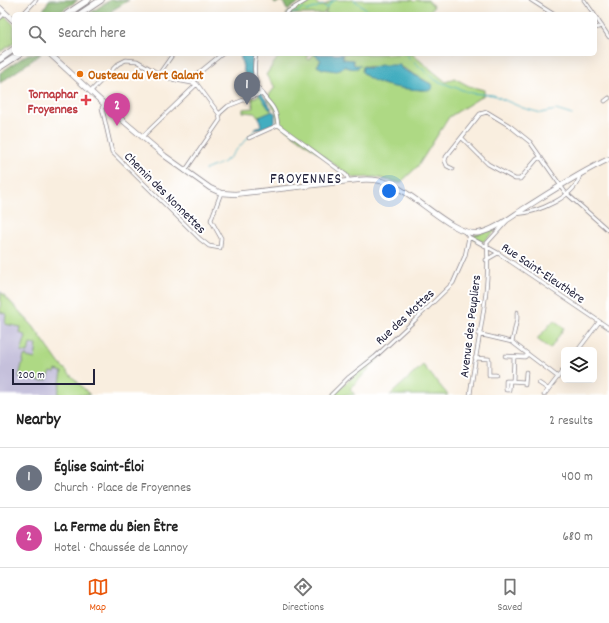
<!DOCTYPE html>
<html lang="en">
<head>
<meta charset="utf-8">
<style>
  :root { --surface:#fff; --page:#f2f2f2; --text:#222; --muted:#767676; --line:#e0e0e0; --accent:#ea580c }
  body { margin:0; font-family:Dekko,sans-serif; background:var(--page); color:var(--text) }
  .controls { position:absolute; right:12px; bottom:12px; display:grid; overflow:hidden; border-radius:6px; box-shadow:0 4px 16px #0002 }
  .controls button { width:36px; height:36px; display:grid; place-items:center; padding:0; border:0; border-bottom:1px solid var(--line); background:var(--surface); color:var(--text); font:20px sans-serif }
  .scale { position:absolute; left:12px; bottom:10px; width:83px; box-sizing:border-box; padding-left:4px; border:2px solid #22223b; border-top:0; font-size:11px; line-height:14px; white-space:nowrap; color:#22223b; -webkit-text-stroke:3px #fff; paint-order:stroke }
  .you { position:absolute; left:389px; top:191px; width:14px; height:14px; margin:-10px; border:3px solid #fff; border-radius:50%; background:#1a73e8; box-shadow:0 0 0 6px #1a73e833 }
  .badge { display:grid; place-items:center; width:26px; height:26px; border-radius:50%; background:var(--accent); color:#fff; font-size:13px; font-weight:700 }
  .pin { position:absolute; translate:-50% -33px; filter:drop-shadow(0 1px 2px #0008) }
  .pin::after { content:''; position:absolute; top:21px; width:14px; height:12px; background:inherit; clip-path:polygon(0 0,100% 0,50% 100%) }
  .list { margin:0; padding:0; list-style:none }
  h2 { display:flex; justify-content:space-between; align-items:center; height:52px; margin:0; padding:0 16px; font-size:17px }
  h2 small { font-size:13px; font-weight:400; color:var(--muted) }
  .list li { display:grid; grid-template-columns:26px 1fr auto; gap:12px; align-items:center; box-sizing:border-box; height:60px; padding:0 16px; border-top:1px solid var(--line) }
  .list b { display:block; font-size:15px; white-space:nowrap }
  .list p { margin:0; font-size:13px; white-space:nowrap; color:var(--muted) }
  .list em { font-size:13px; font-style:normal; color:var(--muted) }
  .icon { flex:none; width:22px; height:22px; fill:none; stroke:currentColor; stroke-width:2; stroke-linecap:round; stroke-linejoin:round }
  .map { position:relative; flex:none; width:609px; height:395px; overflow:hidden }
  .search { position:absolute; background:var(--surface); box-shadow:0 4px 16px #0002; left:12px; right:12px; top:12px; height:44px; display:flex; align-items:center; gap:10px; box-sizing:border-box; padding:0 14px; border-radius:6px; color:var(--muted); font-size:15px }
  .sheet { height:172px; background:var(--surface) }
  nav { display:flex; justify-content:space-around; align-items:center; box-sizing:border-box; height:56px; border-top:1px solid var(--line); background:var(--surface); font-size:11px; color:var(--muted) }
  nav a { display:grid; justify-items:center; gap:2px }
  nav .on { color:var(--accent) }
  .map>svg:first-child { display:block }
  .industrial { fill:#c5c0db }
  .green { fill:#aed984; stroke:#687e60; fill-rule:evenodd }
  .forest { fill:#8ab972; stroke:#566e56 }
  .water { fill:#42adc0; stroke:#32687e }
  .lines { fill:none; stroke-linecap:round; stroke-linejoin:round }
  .stream { stroke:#42adc0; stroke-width:1 }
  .street-casing { stroke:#8e888d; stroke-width:4.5 }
  .secondary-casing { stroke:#8e888d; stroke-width:6 }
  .highway-casing { stroke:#8e888d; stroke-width:7 }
  .street { stroke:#fff; stroke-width:3 }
  .secondary { stroke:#fff; stroke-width:4.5 }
  .highway { stroke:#fff; stroke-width:5.5 }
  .food-dot { fill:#e8710a; stroke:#fff; stroke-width:1.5 }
  .health-dot { fill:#e0444e; stroke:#fff; stroke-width:1.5 }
  .labels { text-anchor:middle; stroke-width:4; stroke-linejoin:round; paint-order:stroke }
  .food-label { font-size:13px; font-weight:bold; fill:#c56008; stroke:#fff; text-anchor:start }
  .health-label { font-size:13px; font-weight:bold; fill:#be3a42; stroke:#fff; text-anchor:end }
  .street-label { font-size:13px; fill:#22223b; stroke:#fff }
  .quarter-label { font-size:15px; letter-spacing:1px; fill:#22223b; stroke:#fff }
</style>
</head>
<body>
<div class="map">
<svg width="609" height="395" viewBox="0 0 609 395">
  <rect width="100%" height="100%" fill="#fff"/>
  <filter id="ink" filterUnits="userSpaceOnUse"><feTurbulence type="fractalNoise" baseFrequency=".025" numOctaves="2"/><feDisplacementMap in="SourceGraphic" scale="8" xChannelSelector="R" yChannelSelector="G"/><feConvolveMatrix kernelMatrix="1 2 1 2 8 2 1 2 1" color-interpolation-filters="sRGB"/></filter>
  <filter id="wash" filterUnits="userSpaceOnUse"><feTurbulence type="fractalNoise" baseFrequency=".012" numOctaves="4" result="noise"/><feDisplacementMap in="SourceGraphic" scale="16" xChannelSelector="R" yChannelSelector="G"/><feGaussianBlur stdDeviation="0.9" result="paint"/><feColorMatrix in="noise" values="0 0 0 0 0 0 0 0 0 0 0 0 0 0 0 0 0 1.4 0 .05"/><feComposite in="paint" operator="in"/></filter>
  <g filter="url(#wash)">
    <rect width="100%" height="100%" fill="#f9eedf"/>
    <path class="industrial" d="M0,290L33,326L62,371L58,395H0Z"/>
    <path class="green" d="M309,0H313L320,6H324L332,0H412L414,2L416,0H428L434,7L426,14H325L327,9L323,14H286Z
      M5,16L14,25V43L0,52V19Z
      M280,54H309L307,58L309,60L314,54L321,60L317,66L323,69L339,70L344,66L358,68L351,60L343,59L342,54H412L446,82L454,78L469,86L484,90V95L449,117L418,166L400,183L375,177L353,178L279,124L276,110L267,98L275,87L266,75ZM363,66L404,68L431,84L424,90H420Z
      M260,95L272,112L259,117L254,113L243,112V109L253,108L252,98Z
      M499,227L483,242L473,238L474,235Z
      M1,292L33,326L59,363L90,395H58L62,372L56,370L55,373L51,372L47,380L42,381L19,377L24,356L26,355L27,357L35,359L37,345L30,344L28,353L21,352L26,336L20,333L21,327L5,324L6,314L0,312Z
      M554,320L564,328L550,349L537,339Z
      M375,357H380L350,389L355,395H332Z
      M423,365L448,395H390Z"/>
    <path class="forest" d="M49,0H78L57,14H41Z
      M110,0H129L111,11L114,14H89Z
      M273,0H304L287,10L282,0L275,4Z
      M28,54H41L0,83V73Z"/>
    <path class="water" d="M240,54H253C250,82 258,87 272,109H269L259,94L247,86Z
      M314,54H342L343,59L353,60L354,65H361C357,70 350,69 344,66L337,71L323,69L317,66L321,60Z
      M381,65H400L401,68L431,84L432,87L431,90C411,90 376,88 362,72L363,66L368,68Z
      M273,111L275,113V123L256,130L255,129L261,125L259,117Z"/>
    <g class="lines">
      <path class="stream" d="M354,0L373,14
        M289,14L296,13L302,8L307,11L322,5L327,8L331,2L336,0
        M405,54L435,80L451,86L471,93L493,95L523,108L541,113L556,110L572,115
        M205,170L222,163L229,158L255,130"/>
    </g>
  </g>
  <g filter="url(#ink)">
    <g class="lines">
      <defs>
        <path id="street" d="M531,0L553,14
          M584,0L594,14
          M23,14L36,0
          M284,14L307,0
          M595,16L609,37
          M0,18L5,13
          M595,28L602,26
          M256,54C254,65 253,80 260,91C269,105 276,105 278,125L346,175L349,181
          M159,74L173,54
          M197,84L194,81L195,76L222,54
          M91,91L118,64L126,60L137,61L159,74L171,79L197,84L219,114L220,120L185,171
          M605,101L609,98
          M104,104L102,108L112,152L200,239L209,246L220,248L221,238L211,220L221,193
          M219,114L228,106L262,93
          M142,137L197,84
          M249,138L278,125
          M462,138L488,164L515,179H520L537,159L541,157
          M453,169L447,166L445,161L446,157L480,114L487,112L510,126L530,142L565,192L609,231
          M516,214C536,213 577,197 580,174
          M464,231L469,237L498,253L609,328
          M486,260L498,253
          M478,334L512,342L558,377
          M512,342L517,319V312
          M578,350L599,322
          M505,356L525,357L528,354
          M475,358L489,359V375H496
          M510,381H506V390H509L510,381L525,382
          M513,381L514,357
          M539,383L548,389
          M525,385L526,372
          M331,395L348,378L375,357L415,320L453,283L465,256L469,237
          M470,395C476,346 491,293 487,243L506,222
          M544,395L564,369"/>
        <path id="secondary" d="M0,8L14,21
          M50,54L114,113L165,156L210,188L221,193L235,194L357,180C368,179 379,179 390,184C415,193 454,237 479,233C495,230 511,217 525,208C552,191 579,173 609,159"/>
        <path id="highway" d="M67,14L88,0
          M80,14L101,0
          M0,59L14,49
          M0,67L20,54"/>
      </defs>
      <use href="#street" class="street-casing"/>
      <use href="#secondary" class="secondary-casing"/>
      <use href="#highway" class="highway-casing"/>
      <use href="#street" class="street"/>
      <use href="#secondary" class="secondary"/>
      <use href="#highway" class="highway"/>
    </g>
  </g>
  <circle class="food-dot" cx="80" cy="74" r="4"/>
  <path class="health-dot" d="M84 94h4v4h4v4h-4v4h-4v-4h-4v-4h4z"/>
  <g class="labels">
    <g class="food-label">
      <text x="88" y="79">Ousteau du Vert Galant</text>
    </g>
    <g class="health-label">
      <text x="78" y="98">Tornaphar<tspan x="78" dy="15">Froyennes</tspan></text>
    </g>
    <g class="street-label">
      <text transform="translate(166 192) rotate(45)" y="5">Chemin des Nonnettes</text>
      <text transform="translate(544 272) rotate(34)" y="5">Rue Saint-Eleuthère</text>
      <text transform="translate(404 316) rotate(-43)" y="5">Rue des Mottes</text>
      <text transform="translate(469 326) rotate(-83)" y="5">Avenue des Peupliers</text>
    </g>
    <g class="quarter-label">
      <text x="306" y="183">FROYENNES</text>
    </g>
  </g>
</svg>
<div class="controls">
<button><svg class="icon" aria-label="layers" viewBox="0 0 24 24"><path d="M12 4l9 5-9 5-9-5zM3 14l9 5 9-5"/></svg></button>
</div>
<div class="scale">200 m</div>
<div class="you"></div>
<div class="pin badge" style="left:247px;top:105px;background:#6b7280">1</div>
<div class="pin badge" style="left:117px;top:126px;background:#d1479c">2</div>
<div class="search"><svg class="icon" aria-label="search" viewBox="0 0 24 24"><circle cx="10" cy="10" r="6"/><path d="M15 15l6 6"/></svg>Search here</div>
</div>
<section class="sheet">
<h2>Nearby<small>2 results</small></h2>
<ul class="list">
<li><span class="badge" style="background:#6b7280">1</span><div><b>Église Saint-Éloi</b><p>Church · Place de Froyennes</p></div><em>400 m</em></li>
<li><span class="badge" style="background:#d1479c">2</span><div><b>La Ferme du Bien Être</b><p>Hotel · Chaussée de Lannoy</p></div><em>680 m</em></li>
</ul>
</section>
<nav>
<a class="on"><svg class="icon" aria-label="map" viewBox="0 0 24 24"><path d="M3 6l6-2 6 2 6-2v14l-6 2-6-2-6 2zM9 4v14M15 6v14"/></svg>Map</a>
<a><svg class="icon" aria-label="directions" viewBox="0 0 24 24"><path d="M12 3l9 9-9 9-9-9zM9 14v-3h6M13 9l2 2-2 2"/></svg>Directions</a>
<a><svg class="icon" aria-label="saved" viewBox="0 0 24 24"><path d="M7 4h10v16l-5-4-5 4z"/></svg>Saved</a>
</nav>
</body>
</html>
